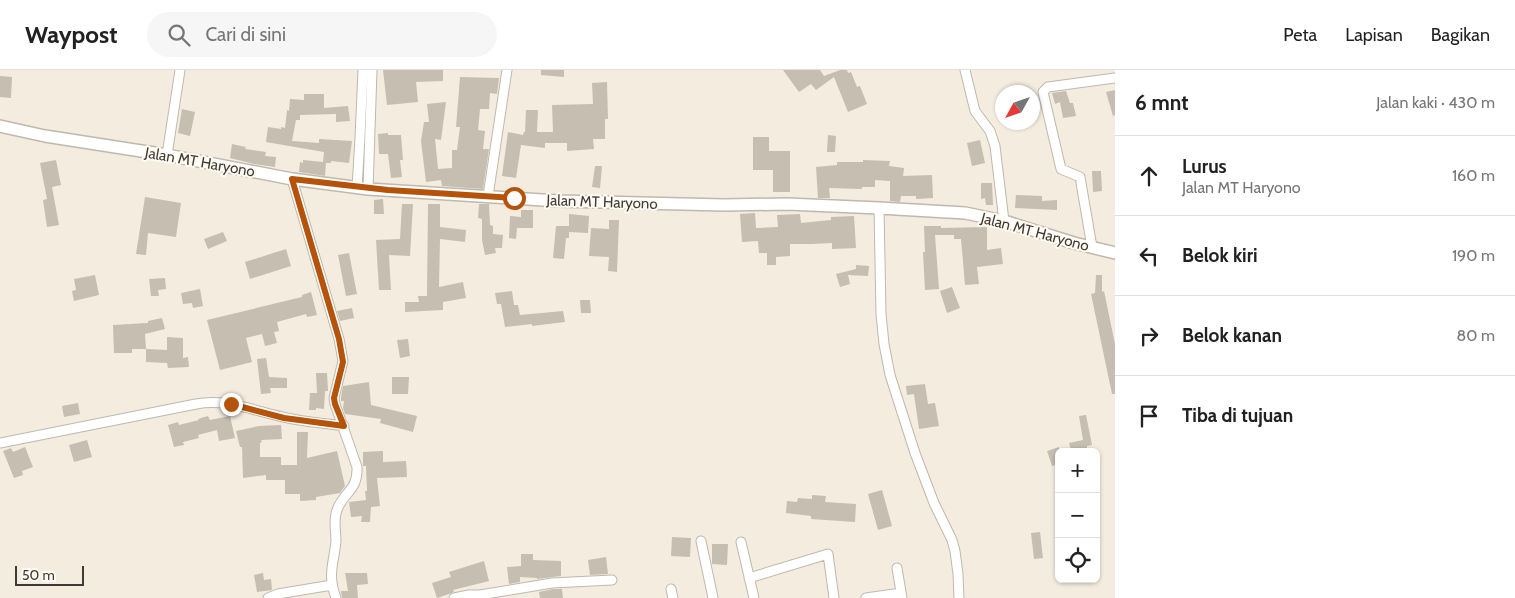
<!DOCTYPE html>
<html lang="id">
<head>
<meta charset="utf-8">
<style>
  :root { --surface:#fff; --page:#f6f6f6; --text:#222; --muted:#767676; --line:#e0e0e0 }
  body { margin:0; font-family:Cabin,sans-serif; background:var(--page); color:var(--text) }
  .controls { position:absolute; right:15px; bottom:15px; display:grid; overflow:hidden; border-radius:8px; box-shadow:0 1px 4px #0004 }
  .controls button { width:45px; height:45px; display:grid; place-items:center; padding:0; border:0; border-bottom:1px solid var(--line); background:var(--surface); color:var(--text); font:25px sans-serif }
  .compass { position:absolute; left:995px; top:15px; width:45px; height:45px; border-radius:50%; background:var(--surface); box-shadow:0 1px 4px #0004; rotate:230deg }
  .scale { position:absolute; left:15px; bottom:12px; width:69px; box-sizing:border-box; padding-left:5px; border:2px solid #3e3b36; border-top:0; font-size:14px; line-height:18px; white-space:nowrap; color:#3e3b36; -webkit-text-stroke:4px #fffaf2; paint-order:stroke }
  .stop { position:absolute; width:15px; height:15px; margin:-11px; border:4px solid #b45309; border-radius:50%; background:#fff }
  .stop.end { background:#b45309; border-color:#fff; box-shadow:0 1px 5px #0008 }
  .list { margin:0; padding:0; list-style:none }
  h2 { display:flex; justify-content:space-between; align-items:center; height:65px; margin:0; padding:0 20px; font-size:21px }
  h2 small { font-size:16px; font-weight:400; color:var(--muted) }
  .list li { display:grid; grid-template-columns:32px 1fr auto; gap:15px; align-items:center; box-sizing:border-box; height:80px; padding:0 20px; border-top:1px solid var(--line) }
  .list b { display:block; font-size:19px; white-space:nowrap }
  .list p { margin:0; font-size:16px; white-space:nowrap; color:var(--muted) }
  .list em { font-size:16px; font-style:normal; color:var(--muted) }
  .icon { flex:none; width:28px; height:28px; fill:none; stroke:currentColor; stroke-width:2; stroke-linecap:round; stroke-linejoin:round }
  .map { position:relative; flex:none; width:1115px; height:528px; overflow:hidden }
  header { display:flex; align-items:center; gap:30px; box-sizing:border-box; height:70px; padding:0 25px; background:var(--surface); border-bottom:1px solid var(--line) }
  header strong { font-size:24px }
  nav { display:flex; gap:28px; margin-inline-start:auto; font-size:18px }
  .search { width:350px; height:45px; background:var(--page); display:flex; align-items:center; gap:12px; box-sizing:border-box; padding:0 18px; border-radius:28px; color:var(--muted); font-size:19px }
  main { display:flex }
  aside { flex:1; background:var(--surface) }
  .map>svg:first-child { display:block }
  .building { fill:#c5beb1 }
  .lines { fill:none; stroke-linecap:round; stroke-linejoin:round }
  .minor-casing { stroke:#c0b8ac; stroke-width:11 }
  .major-casing { stroke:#c0b8ac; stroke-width:14 }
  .minor { stroke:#fff; stroke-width:9 }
  .major { stroke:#fff; stroke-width:11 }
  .route { stroke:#b45309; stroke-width:6 }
  .labels { text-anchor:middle; stroke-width:4; stroke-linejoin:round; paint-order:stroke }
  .street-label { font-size:15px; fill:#3e3b36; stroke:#fffaf2 }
</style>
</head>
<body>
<header>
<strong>Waypost</strong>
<div class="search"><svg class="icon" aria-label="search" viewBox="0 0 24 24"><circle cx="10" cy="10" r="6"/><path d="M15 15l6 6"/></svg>Cari di sini</div>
<nav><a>Peta</a><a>Lapisan</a><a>Bagikan</a></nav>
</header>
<main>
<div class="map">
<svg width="1115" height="528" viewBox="0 0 1115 528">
  <rect width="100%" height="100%" fill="#f4ecdf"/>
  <path class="building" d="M383,0H443V11L416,12L418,32L387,35Z
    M541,0H564V7L541,5Z
    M783,0H820L824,6L840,0H847L848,3L851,2L857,17L860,16L867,34L848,42L834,7L816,20L811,14L799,22Z
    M0,6L12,7L11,28L0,27Z
    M460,7L499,8L497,24L490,23L489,39H480L478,60L485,61L483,79H489L483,119L442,116L441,110L426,112L421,71L424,52H429L427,34L446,32L441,70L435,69L438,99L452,98V80H457L460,57H456Z
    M607,12L608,49H605V69H593L594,79L567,81V73H545V78L521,75L516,108L502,106L508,62L523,65L524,62H525L526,40H538L537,62H553L552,35L593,34L592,13Z
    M1115,20V45L1113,46L1106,22Z
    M1066,21L1070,33H1073L1076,46L1063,48L1060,32L1055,34L1052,23Z
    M304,24H324V38L348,36L350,51L336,52V44L300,45V50H296L292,71L319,73V69L352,71L349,93L331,91V93H326L325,106L299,102L300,92L303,93V90L323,92L324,82L266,72L268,57L281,59V57L285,58L287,40L289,41L290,29L304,30Z
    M182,39L195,42L190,66L178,63Z
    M388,63V65H401L403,90H400L402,107L391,108L388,84H379L378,64Z
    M828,65L836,66L835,82H827Z
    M753,67H769V81H790V122H773V100H753Z
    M980,70L985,93L972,96L967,73Z
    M232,74L246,77L245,79L266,82L265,86L276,87L275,97L254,94L230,88Z
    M56,90L61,115L52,117L59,155L47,157L43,130L47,129L40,93Z
    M863,90L890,91L889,96L904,98L903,106L932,105L933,128L916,129V126H901L900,132L890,131V111L875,110V117H862V119L829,118L830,128H818L816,97L837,95V92H863Z
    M595,96H602L600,118L592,117Z
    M1092,101H1101L1102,121L1093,122Z
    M981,113H992L993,135H986L985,128L981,129Z
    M1016,125L1042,126V131L1057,130V140L1015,138Z
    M145,127L181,133L176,167L148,163L146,185L136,184Z
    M383,129L384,144H374V130Z
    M402,134H413L410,186L389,185L391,220H379L376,170L400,169Z
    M428,134H440V157L466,160L465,172L440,169L439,217L463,212L466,228L443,232V240L405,242V232H419L418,226H427Z
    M479,134H489L490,155L493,156V164L503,165L502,178H495L496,183L485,185L482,170V149L478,148Z
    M521,140H533V158H517L516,169L509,168L510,146L521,147Z
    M755,143L756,158L778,157L777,145L800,144L801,153L831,150V147L854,146L856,178L832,179V173L812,174H790V186L776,187V195H767V183H759L758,171L742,172L740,144Z
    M569,144L589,146L588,163L569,162V168H566L564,189L553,188L556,156H569Z
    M609,150H619L617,202L608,201L609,187L589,186L591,158L609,159Z
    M924,156H941V158L987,157V180L1001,178L1003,194L977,197L979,214L965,215L961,169H954V165H935L939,219L925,220L923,182H925Z
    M223,162L227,171L208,179L204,169Z
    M286,179L291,196L250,209L245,192Z
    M349,183L357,224L346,226L338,185Z
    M856,195L869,196L868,206L848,205L850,214L840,217L836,204L856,199Z
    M95,205L99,225L74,231L72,221L76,220L74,209Z
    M1096,205H1102V222L1104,221L1115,274V324H1112L1091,224L1095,223Z
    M165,208L166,219L158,220L159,226H151L149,209Z
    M952,217L960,238L947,243L940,221Z
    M200,219L203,236L193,238L192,233L183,234L181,223Z
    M512,221L514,235H518L520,245L563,241L565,252L532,256V254L505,257L501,234H497L495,223Z
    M311,222L317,245L307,247L306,244L277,252L279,261L274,262L277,273L265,276L262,264L246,268L252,292L220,300L207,250L302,227V225Z
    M580,230H590L591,243H581Z
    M352,238L354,248L340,251L337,241Z
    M162,248L165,259L145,264L146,279H132V283H114L113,255L148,253V251Z
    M167,267L183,268V288L188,287L189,297L168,298L167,293L146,292V279L167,280Z
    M408,269L410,286L400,288L397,270Z
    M266,288L269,307L287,308V318H270L271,323L261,324L257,289Z
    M316,303H327L328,321H325L324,339L316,338V340H309L310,323H317Z
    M392,307H409L408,324H392Z
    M369,312L371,335L417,346L413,362L380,353L381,349L345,344L343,338L344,331H341V327L343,316Z
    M925,314L928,334L935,333L939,356L919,359L914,324L907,325L906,316Z
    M78,333L80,344L64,347L62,336Z
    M1086,345L1092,375L1087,376V378L1071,380L1069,373L1083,370L1079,346Z
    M208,346L210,350L230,346L235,368L219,371L217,360L198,365L199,368L183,372L184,375L174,377L168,355L178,352L179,355L199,350L198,349Z
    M281,355L282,369L261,370L262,372L260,373V387H281V395H297V362H308L307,388L337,381L345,416L340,423L316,427V430L300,431V424H285V410H266V405L243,408L242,377H240L236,361L259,356Z
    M87,370L92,387L74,392L69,375Z
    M25,377L33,397L22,401L23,405L14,408L3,381L11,378L13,382Z
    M1059,377V394L1052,396L1047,381Z
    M383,381V392L406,391L407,407L377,408L380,436L371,437L370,452H361L362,446L351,447L349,432L366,430L365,421H367L366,396H363V382Z
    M882,420L892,456L878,460L868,424Z
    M812,425L826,426L825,432L856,434L855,452L811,449V446L786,443L787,431L797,432L798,428L812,429Z
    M1040,462L1043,488L1034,489L1031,463Z
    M672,467L691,468L690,487L671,486Z
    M712,474H728L727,495L712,494Z
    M521,484H533V490L561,491V506L537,509V508L520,507V512L509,514L507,497L521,496Z
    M606,487L608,504L590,505L588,490Z
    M484,491L489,511L453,520L454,522L449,524L437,528L432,513L451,507L449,502Z
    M263,503L264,510L271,509L272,520L257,522L254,505Z
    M345,503H367L368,514L357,515L358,528H342L341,521H348Z
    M553,519H562L563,528H540L539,522Z"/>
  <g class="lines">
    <defs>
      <path id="minor" d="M965,0L975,41L990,61L995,76L1004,151
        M167,85L180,0
        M292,109L339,269L343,291L334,328L335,334L357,397C358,421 344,421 337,440C333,451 336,461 336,471C334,493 327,504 336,528
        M357,118L360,68L363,0
        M368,119L372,0
        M488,126L507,0
        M879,138L881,244L884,274L890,305L915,383L934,433L952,470L955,481L958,504L959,528
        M1092,177L1080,107L1061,99L1043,22L1048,17L1115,8
        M0,373L196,334C227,328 253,341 283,347C303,352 324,353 344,356
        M701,471L713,528
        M741,472L754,528
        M897,498L902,528
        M749,508L828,484L834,528
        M671,519L673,528
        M480,525L552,513L612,510
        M268,528L278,524L332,515
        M454,528L469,525H480L481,528
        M866,528L901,523"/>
      <path id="major" d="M0,56L45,66L167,85L292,109L368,119L558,131L724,135L787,134L879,138L965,143L1004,151L1074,173L1115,183"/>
    </defs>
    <use href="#minor" class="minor-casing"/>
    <use href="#major" class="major-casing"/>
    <use href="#minor" class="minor"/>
    <use href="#major" class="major"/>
  </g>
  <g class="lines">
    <path class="route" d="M231,334L284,348L344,356L335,334L334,328L343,292L339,269L292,109L388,120L514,128"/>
  </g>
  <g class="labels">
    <g class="street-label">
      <text transform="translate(200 92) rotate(10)" y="5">Jalan MT Haryono</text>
      <text transform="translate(602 132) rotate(2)" y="5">Jalan MT Haryono</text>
      <text transform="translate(1035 162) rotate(15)" y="5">Jalan MT Haryono</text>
    </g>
  </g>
</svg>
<div class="controls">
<button>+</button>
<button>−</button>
<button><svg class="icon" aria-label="locate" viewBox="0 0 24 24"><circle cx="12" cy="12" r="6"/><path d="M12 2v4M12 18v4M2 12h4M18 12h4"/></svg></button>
</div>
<svg class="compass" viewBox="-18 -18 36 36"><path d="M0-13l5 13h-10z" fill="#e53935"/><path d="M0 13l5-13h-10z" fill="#767676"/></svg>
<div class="scale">50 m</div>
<div class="stop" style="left:514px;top:128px"></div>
<div class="stop end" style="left:231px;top:334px"></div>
</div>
<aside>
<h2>6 mnt<small>Jalan kaki · 430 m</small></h2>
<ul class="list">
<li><svg class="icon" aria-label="ahead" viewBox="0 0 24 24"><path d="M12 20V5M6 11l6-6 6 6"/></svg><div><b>Lurus</b><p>Jalan MT Haryono</p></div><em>160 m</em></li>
<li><svg class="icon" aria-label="left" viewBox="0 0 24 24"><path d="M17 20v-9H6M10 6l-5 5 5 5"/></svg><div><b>Belok kiri</b></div><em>190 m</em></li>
<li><svg class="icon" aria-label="right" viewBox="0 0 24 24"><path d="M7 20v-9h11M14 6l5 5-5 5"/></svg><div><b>Belok kanan</b></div><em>80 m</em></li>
<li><svg class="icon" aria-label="arrive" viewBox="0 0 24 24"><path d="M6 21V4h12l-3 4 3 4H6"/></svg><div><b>Tiba di tujuan</b></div></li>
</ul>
</aside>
</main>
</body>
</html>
